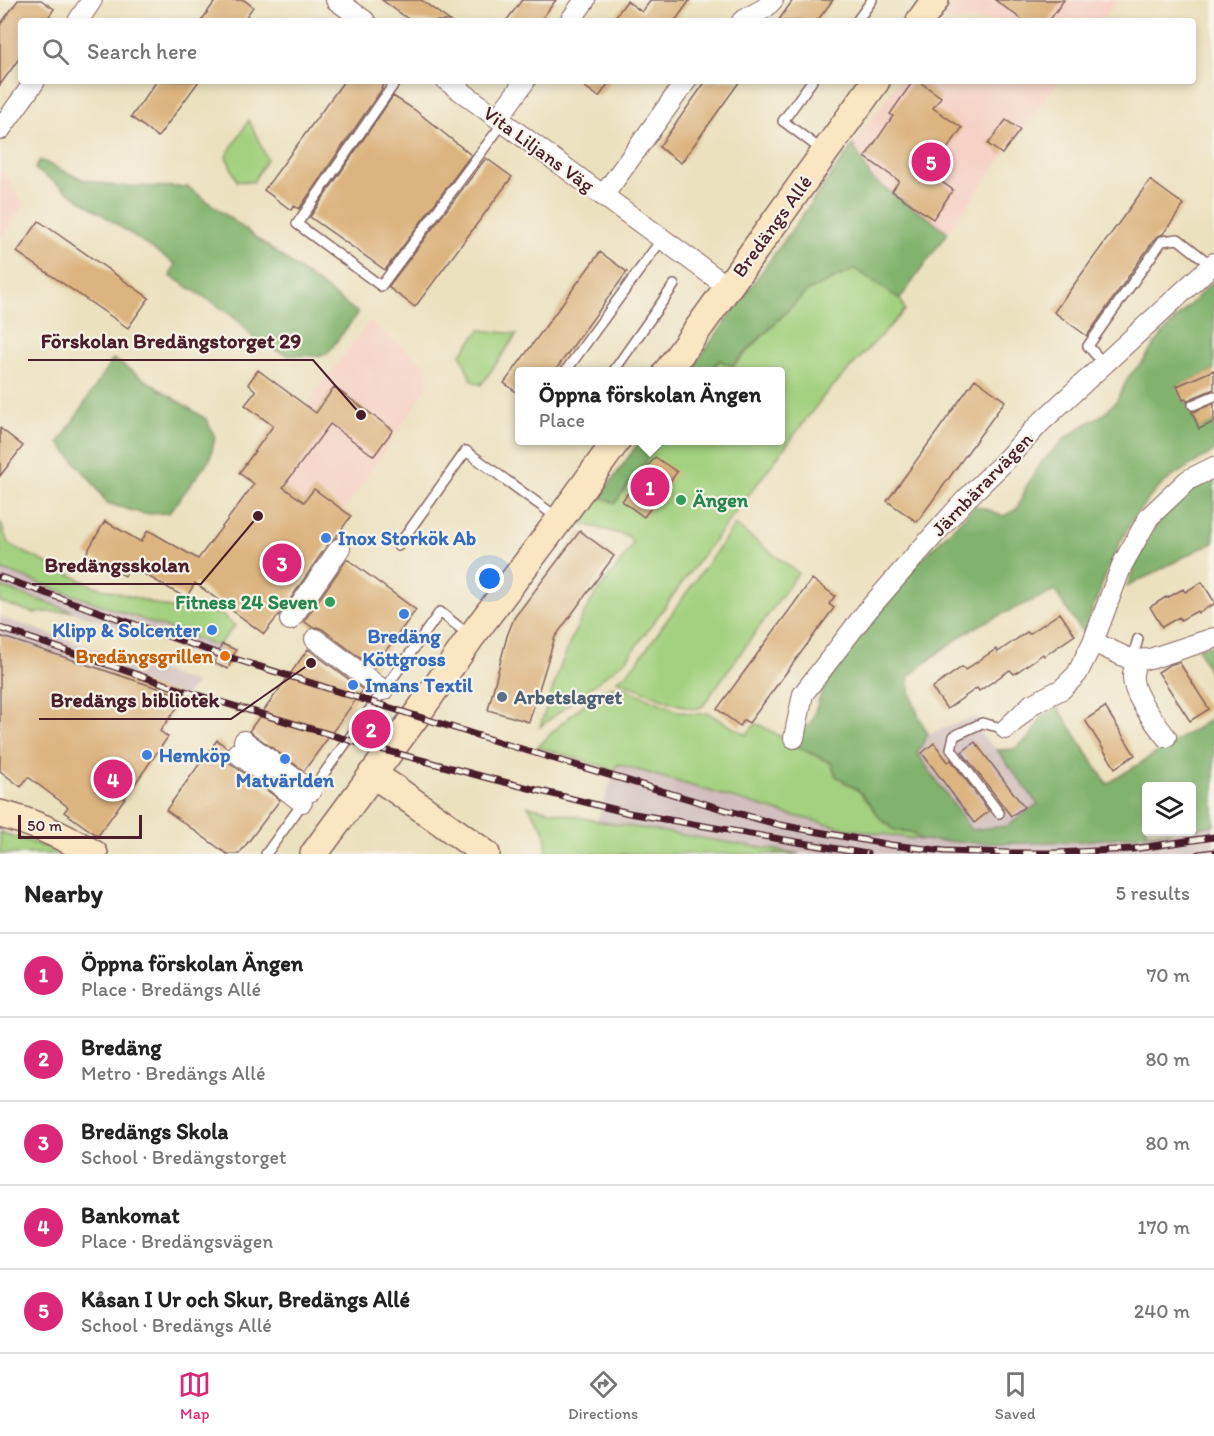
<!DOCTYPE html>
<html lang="en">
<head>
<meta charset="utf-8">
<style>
  :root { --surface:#fff; --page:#f6f6f6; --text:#222; --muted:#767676; --line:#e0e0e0; --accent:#db2777 }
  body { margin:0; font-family:Itim,sans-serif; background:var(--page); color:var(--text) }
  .controls { position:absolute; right:18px; bottom:18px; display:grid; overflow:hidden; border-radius:6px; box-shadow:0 3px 9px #0003 }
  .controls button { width:54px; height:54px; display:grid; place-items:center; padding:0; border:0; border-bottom:2px solid var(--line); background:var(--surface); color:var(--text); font:30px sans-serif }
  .scale { position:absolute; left:18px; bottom:15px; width:124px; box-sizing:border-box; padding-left:6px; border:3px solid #4a1f2b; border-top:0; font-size:16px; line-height:21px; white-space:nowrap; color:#4a1f2b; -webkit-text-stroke:4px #f7f3e8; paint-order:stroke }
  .you { position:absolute; left:490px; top:579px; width:21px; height:21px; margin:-15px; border:4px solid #fff; border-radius:50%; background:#1a73e8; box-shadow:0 0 0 9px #1a73e833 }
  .badge { display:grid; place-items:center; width:39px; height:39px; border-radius:50%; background:var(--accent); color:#fff; font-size:20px; font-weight:700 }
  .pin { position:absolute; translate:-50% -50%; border:3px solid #fff; box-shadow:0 2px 6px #0006 }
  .popup { position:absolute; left:515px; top:367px; width:270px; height:78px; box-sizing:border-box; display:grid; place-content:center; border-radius:6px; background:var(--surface); filter:drop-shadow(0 2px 4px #0005); font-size:20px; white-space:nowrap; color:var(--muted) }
  .popup b { font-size:22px; color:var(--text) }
  .popup::after { content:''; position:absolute; left:50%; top:100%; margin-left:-12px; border:12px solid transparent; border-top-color:var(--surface) }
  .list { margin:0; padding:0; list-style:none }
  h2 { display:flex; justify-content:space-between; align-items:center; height:78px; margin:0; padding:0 24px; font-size:26px }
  h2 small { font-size:20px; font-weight:400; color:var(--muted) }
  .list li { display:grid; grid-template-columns:39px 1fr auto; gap:18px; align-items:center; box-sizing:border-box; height:84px; padding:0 24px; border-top:2px solid var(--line) }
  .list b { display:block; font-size:22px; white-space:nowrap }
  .list p { margin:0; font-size:20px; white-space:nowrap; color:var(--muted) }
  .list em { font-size:20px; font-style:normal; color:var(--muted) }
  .icon { flex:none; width:33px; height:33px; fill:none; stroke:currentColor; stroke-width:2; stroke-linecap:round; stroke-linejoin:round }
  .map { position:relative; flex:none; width:1214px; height:854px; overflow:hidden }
  .search { position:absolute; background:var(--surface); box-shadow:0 3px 9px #0003; left:18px; right:18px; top:18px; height:66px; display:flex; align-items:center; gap:15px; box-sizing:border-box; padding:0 21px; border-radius:6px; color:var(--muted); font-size:22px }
  .sheet { height:498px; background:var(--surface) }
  nav { display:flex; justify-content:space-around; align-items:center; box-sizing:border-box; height:84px; border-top:2px solid var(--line); background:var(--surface); font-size:16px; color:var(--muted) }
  nav a { display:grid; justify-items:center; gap:3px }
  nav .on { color:var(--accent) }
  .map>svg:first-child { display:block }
  .built { fill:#f6d1c5 }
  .industrial { fill:#d1bfbf }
  .green { fill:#a3d17f; stroke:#767855; stroke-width:1.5 }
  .forest { fill:#82b36e; stroke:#66694c; stroke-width:1.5 }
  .building { fill:#dcb47f }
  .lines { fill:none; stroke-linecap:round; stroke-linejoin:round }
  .lane-casing { stroke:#83635f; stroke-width:12 }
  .street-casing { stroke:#83635f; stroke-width:22 }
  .secondary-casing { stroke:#83635f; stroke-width:30 }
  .lane { stroke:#fff; stroke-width:9 }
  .street { stroke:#fff; stroke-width:20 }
  .secondary { stroke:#fbe6c3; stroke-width:27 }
  .rail-casing { stroke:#4a1f2b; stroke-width:7 }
  .rail { stroke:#f7f3e8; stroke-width:4.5; stroke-dasharray:14; stroke-linecap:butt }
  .leisure-dot { fill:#2e9e5b; stroke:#f7f3e8; stroke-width:2 }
  .shop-dot { fill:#3f7fe0; stroke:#f7f3e8; stroke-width:2 }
  .food-dot { fill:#e8710a; stroke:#f7f3e8; stroke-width:2 }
  .service-dot { fill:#5c6f8a; stroke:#f7f3e8; stroke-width:2 }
  .labels { text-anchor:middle; stroke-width:4.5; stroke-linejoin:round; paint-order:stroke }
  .street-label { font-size:20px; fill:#4a1f2b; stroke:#f7f3e8 }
  .leisure-label { font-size:20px; font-weight:bold; fill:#27864d; stroke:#f7f3e8; text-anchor:start }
  .shop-label { font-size:20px; font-weight:bold; fill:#366cbe; stroke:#f7f3e8; text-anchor:start }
  .food-label { font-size:20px; font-weight:bold; fill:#c56008; stroke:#f7f3e8; text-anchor:end }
  .service-label { font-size:20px; font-weight:bold; fill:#4e5e75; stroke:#f7f3e8; text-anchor:start }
  .leader { fill:none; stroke:#4a1f2b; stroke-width:2 }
  .callout-dot { fill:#4a1f2b; stroke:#f7f3e8; stroke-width:2 }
  .callout-label { font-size:21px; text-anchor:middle; font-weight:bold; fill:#4a1f2b; stroke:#f7f3e8; stroke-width:4.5; stroke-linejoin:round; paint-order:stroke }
</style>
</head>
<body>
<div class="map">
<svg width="1214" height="854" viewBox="0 0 1214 854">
  <rect width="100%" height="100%" fill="#f7f3e8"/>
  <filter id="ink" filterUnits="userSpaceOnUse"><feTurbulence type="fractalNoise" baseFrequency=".0167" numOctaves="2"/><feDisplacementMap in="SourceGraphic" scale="12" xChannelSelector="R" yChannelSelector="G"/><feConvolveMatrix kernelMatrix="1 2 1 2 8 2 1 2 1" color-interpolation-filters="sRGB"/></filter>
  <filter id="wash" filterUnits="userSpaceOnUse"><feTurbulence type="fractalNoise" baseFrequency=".008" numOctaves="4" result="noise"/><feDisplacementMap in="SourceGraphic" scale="24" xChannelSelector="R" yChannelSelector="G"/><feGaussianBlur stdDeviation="1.35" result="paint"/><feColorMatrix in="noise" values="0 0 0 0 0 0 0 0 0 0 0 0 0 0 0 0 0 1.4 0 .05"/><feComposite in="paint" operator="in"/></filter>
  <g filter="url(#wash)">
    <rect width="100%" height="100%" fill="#ece1bf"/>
    <path class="built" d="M955,0H1117L1101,21H941Z
      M899,81H1058L948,232L872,179L853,145Z
      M0,170H2L24,205L0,238Z
      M369,321L427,366L428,384L420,399L344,510L314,489L304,502L283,487L326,429L312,418L316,413L306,405Z"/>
    <path class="industrial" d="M0,569L230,650L222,663L0,587Z
      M0,617L196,683L185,697L0,636Z
      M978,716L982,736L997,750L1038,804L1007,826L971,830L917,753L928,734Z
      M617,764L786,814L844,828L920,840L980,843H1027L1083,841L1172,832H1192V829L1214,825V854H800L597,821Z"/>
    <path class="green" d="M249,120L267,159L253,182L237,181L226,156Z
      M855,269L900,299L905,310L823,397L687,576L627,659L540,727C554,684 567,641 590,603C603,582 622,565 633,543L628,536L572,521L600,497L615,502L660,441L780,440V372L711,371L719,360L733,366L806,292Z
      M480,330L517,334L481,385L471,380L461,354Z
      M0,523H1L8,544L91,585L170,608L219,613L235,626L217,646L0,569Z
      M735,525L798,573L702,707L693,709L673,703L617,680L625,675L637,662Z
      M0,587L72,611L33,613L0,602Z
      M610,687H623L678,711L694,714L708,713L746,735L756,724L760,725L800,748L831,763L836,776L859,791L871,805L880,818L894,830L911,832L921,840L844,828L786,814L618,764L615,770L538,747C559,725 583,702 610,687Z
      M528,806L597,821L800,854H547L545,831Z
      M0,832L55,850L61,854H0Z"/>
    <path class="forest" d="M853,145L872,179L948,232L900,299L855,269L806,292L732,366L719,360L711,371H690Z
      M40,160L82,179L116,186L188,187L358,313L327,354L316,356L288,355L272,349L254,339L240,322L214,303L170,276L175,264L35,169Z
      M1214,280V370L1177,386L1199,428L1214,422V451C1199,461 1176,472 1163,484C1120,522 1104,582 1083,634L1055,591C1027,603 999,614 973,629C950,642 929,660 908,677C910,698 917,715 928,734L917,753L971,830L1007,826L1038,804L997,750L1014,749L1030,737L1042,717L1057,706L1107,784L1214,717V825L1192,829V786H1146V832H1172L1083,841L1027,843H980L921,840L911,832L894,830L880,818L871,805L859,791L836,776L831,763L800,748L798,734L811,723L820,697L836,668L919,562L975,506L989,510L1004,516L1017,509L1026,487L1040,464L1064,439L1086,424L1104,414L1117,400L1129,376L1144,360L1157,341L1175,320Z
      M113,359L206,419L215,437L210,459L169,513L143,514L107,503L89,478L59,443Z
      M640,441H660L615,503L600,497Z
      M1214,478V543L1203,547L1127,587L1137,559L1155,527L1185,494Z
      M1214,644V681L1198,649Z"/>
    <g id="blocks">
      <path class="building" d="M18,0H41L54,9L46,21H21V56L0,85V25Z
        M216,0H244L253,7L243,21H201Z
        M382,0H421L450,21H411Z
        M522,0H556L540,21H506Z
        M651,0H690L675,21H612L627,1L642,12Z
        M793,0H833L817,21H778Z
        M995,0H1064L1049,21H1024Z
        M157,81H199L158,137L131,117Z
        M344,81H386L381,88L382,89L299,209L294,206L291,210L264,190Z
        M577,81H610L599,97Z
        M706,81H740L681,163L659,147Z
        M913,81H918L941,97L933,108L962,128L945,152L939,148L924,169L953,190L933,219L892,191L899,181L865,157L893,116L890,114Z
        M393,96L415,110L471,155L385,270L310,217Z
        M1006,120L1020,130L1002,154L988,144Z
        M486,158L512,177L415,307L388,287Z
        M1150,180L1184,205L1163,234L1156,237L1087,336L1054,312Z
        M39,221L149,298L128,328L17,252Z
        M600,252L627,272L554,372H519V394L504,383Z
        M258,370L316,413L334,387L393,430L374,456L330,424L283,487L304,502L314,489L351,516L336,537L330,541L285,607L264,634L195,583L186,598L130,566L125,576L86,554L105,521L141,542L148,530L198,559L254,484L239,473L273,426L245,405L256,391L248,384Z
        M1214,370V389L1190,399L1187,402L1186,399L1183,400L1177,386Z
        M975,379L1005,401L917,522L887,501Z
        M1214,403V422L1199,429L1192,412L1196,411Z
        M0,428L23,446L0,476Z
        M655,457L677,472L644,517L622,501Z
        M580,531L614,556L555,637L529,722L488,710L507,636L514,618Z
        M347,559L416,610L373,668L322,629L317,627L313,628L304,621Z
        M812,579L835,596L829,604L834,608L749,723L744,720L740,726L717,709Z
        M1202,582L1214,601V604L1198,613L1197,611L1181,620L1179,617L1162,627L1150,607L1166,597L1167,598L1183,589L1185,592Z
        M1060,613L1075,635L1044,656L1043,654L1014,674L1010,670L979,691L977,688L947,709L932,688L962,667L965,670L996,649L998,652L1027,632L1029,634Z
        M0,636L185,697L160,731L168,737L98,836L64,812L68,807L28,777L21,787L0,771Z
        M222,644L236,650L228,669L214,663Z
        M308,649L363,690L304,771L249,731Z
        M1179,662L1209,709L1190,721L1158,672L1169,665Z
        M1105,707L1135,755L1115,768L1085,720Z
        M217,740L227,748L225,752L226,757L230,763L280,800L239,854H227L166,810Z
        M975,742L1024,807L1011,816L962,752Z
        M934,743L948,762L951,760L989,811L974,823L922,753Z"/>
    </g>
  </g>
  <g filter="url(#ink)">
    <use href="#blocks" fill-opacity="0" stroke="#83635f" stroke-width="1.5"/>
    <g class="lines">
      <defs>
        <path id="lane" d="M857,21L872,0
          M396,81L297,224L381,286L503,123
          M812,81L783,121L823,151
          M1104,364L1088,346L1162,241L1178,239L1211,265
          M565,372L662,239
          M613,372L674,285
          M1193,405L1214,396
          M398,546L466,451L558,518
          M1132,660L1138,639
          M999,813L951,749L954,736L982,723L1006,729
          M266,854L440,612L469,635"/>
        <path id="street" d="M336,0L365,21
          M78,21L92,0
          M570,21L585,0
          M742,21L765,8L773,0
          M447,81L728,287
          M498,118L525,81
          M0,130L35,81
          M603,196L686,81
          M290,620L340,548
          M315,639L383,690
          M1093,642L1132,660L1150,659L1214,638
          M1137,660C1135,666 1132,672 1133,679C1134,697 1155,722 1166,737
          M1006,729L1032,704L1062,689L1077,674L1093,642L1122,565L1149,517L1188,480L1214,467
          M794,738L803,694L867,611L915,556L967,498L1004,462L1040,423L1214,263
          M244,741L311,791
          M237,753L302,802"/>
        <path id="secondary" d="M920,21L935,0
          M667,372L876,81
          M372,774L395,789L486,854
          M0,814C33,822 64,836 94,854
          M314,854L418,713L471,637L560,519L617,440"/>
      </defs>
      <use href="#lane" class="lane-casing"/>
      <use href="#street" class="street-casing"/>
      <use href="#secondary" class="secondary-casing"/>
      <use href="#lane" class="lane"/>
      <use href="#street" class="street"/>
      <use href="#secondary" class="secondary"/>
      <defs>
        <path id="rail" d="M0,577L216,653L505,744L719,808L780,825L891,845L945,851L1009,853H1057L1133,849L1214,837
          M0,628L194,694L362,744L488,778L629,813L867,854
          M1199,854L1214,852"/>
      </defs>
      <use href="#rail" class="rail-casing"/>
      <use href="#rail" class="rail"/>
    </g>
  </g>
  <g class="leisure-dot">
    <circle cx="681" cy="500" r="6"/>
    <circle cx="330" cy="602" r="6"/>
  </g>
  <g class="shop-dot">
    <circle cx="326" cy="538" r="6"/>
    <circle cx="404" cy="614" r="6"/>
    <circle cx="212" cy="630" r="6"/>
    <circle cx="353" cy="685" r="6"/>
    <circle cx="147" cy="755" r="6"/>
    <circle cx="285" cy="759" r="6"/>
  </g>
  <circle class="food-dot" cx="225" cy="656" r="6"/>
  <circle class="service-dot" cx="502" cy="697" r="6"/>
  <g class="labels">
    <g class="street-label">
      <text transform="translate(539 149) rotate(36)" y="7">Vita Liljans Väg</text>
      <text transform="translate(772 226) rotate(-54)" y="7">Bredängs Allé</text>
      <text transform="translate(982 484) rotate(-46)" y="7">Järnbärarvägen</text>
    </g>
    <g class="leisure-label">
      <text x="693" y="507">Ängen</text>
      <text x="318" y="609" text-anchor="end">Fitness 24 Seven</text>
    </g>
    <g class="shop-label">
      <text x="338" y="545">Inox Storkök Ab</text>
      <text x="200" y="637" text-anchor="end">Klipp &amp; Solcenter</text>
      <text x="404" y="643" text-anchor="middle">Bredäng<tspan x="404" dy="23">Köttgross</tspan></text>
      <text x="365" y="692">Imans Textil</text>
      <text x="159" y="762">Hemköp</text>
      <text x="285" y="787" text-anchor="middle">Matvärlden</text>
    </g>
    <g class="food-label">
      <text x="213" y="663">Bredängsgrillen</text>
    </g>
    <g class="service-label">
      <text x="514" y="704">Arbetslagret</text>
    </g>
  </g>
  <path class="leader" d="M361 415L313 360H28M258 516L201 584H32M311 663L231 719H39"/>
  <g class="callout-dot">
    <circle cx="361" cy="415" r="6"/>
    <circle cx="258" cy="516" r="6"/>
    <circle cx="311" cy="663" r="6"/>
  </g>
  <g class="callout-label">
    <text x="171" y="348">Förskolan Bredängstorget 29</text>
    <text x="117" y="572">Bredängsskolan</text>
    <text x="135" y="707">Bredängs bibliotek</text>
  </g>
</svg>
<div class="controls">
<button><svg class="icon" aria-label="layers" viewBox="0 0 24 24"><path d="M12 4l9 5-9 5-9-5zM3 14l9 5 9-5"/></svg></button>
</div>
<div class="scale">50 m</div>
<div class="you"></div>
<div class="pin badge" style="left:650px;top:487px">1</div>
<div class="popup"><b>Öppna förskolan Ängen</b>Place</div>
<div class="pin badge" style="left:371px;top:729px">2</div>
<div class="pin badge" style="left:282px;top:563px">3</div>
<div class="pin badge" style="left:113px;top:779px">4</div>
<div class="pin badge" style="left:931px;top:162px">5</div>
<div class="search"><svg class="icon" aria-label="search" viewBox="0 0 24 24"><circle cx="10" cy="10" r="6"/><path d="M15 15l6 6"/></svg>Search here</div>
</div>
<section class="sheet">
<h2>Nearby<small>5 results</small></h2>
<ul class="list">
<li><span class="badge">1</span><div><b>Öppna förskolan Ängen</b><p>Place · Bredängs Allé</p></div><em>70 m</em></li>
<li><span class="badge">2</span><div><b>Bredäng</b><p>Metro · Bredängs Allé</p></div><em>80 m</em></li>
<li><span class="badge">3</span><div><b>Bredängs Skola</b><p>School · Bredängstorget</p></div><em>80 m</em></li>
<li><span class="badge">4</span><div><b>Bankomat</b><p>Place · Bredängsvägen</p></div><em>170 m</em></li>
<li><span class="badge">5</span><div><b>Kåsan I Ur och Skur, Bredängs Allé</b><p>School · Bredängs Allé</p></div><em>240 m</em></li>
</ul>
</section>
<nav>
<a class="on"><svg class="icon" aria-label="map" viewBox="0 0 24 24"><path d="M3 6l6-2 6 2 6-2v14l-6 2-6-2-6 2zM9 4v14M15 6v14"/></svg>Map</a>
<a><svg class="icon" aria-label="directions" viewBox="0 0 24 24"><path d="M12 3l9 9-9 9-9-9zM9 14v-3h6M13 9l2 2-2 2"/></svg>Directions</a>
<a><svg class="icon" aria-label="saved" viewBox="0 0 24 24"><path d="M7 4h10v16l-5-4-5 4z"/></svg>Saved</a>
</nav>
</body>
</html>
